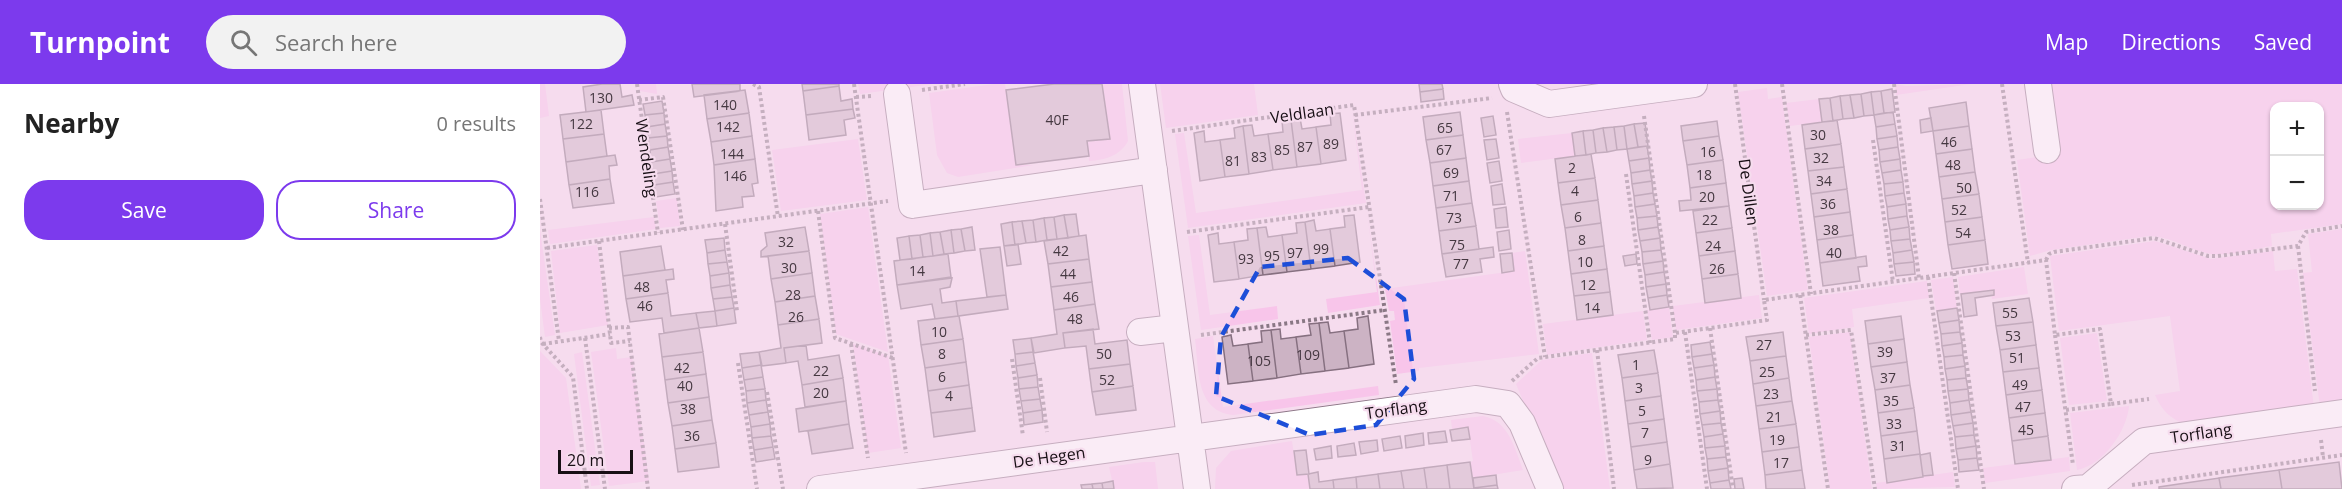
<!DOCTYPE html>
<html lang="en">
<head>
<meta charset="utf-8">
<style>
  :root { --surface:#fff; --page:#f2f2f2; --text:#222; --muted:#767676; --line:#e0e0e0; --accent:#7c3aed }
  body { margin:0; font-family:"Open Sans",sans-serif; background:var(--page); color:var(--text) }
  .controls { position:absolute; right:18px; top:18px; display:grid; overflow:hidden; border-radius:12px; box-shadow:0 2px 4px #0004 }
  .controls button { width:54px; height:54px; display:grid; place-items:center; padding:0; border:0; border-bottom:2px solid var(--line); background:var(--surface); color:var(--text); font:30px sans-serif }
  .scale { position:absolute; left:18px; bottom:15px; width:75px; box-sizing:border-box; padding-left:6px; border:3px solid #180f15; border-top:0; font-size:16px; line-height:21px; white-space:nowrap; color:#180f15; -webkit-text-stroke:4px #f6dcee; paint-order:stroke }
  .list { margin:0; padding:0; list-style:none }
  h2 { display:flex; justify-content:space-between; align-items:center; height:78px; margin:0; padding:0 24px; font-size:26px }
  h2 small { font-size:20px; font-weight:400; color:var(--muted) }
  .actions { display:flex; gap:12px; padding:18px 24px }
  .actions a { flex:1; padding:14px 0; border:2px solid var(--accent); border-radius:24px; text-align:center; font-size:21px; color:var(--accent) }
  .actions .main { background:var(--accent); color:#fff }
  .icon { flex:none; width:33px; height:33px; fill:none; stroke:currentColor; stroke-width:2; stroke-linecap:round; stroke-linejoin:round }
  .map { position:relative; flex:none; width:1802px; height:405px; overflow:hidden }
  header { display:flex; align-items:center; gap:36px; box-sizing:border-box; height:84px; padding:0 30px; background:var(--accent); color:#fff }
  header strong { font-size:28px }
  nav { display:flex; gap:33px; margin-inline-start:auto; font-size:21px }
  .search { width:420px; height:54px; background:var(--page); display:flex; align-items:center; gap:15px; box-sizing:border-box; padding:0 21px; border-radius:33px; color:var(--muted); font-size:22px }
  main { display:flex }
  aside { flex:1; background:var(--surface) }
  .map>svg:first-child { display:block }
  .green { fill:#f8c5ea; fill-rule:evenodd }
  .building { fill:#ccb3c4; stroke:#867080; stroke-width:1.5 }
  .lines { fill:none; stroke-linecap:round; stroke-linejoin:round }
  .minor-casing { stroke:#8d7687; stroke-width:28 }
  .path { stroke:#8a7885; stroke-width:4; stroke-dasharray:3 3; stroke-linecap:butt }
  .minor { stroke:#fff; stroke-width:26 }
  .marked { fill:none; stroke:#1d4ed8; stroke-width:4.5; stroke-dasharray:12 8; stroke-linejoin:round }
  .labels { text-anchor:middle; stroke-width:4.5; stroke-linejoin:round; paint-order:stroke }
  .number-label { font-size:14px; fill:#453841 }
  .street-label { font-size:16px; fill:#180f15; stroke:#f6dcee }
</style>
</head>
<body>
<header>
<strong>Turnpoint</strong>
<div class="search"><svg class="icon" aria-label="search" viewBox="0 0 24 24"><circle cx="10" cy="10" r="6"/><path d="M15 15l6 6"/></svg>Search here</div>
<nav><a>Map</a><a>Directions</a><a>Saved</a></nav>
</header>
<main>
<aside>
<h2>Nearby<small>0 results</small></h2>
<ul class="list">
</ul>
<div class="actions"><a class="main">Save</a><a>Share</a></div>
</aside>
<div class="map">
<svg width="1802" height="405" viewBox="0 0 1802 405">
  <rect width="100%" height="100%" fill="#f6dcee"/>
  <path class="green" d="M0,0H5L9,32L0,34Z
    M99,0H116L117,10L100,7Z
    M318,0H393L320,10Z
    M454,0H465L477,81H494L418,93L407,89L397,71L389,9Z
    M563,0H582L588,57C580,72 565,76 549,77L548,58L570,54Z
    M620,0H714L718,31L626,44Z
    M1355,0L1366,2L1431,0L1356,11Z
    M1510,0H1802V140L1731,150L1732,162C1713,165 1691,172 1672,170C1650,167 1632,152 1609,152L1511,166L1490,172L1477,76L1519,70ZM1734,22H1780V122H1734Z
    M1227,4L1228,15L1242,13L1268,206L1227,212L1198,8Z
    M1279,15L1282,38L1250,42L1246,19Z
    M812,25L826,119L648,144L635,50L644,49L656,129L822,106Z
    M1032,49L1035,72L981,79L978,55Z
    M318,55L327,116L241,127L232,66Z
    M137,114L140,142L120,144L116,117Z
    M328,123L348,268L296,250L280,130Z
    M827,127L840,221L788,229L786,215L837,208Z
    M114,133L116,145L10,160L8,146Z
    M1802,145V320L1780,323L1763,189L1772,188L1768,150Z
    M0,146L15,251L5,253L0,215Z
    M659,151L670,231L737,222L738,235L661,246L648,152Z
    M1615,157L1671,175L1733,167L1735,187L1757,185L1774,324L1645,340C1630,335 1621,325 1615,311L1640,307L1630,232L1519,247L1510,172Z
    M57,161L68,241L20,249L11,167Z
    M985,167L999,270L879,284V287L857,290L850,237L855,236L854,227H849L845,205L974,187L972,169Z
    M1484,183L1488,210L1452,215L1451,206L1420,210L1418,193Z
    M1413,193L1417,224L1396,227L1391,196Z
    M1387,197L1389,214L1312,225L1314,243L1269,250L1264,214Z
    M1219,211L1222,234L1136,246L1133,222Z
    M1129,223L1133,253L1112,256L1107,226Z
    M1103,227L1107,256L1007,271L1003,240Z
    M1310,248L1332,405H1290L1269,253Z
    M1557,249L1567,317L1529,321L1520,254Z
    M673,252L683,323L838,302L839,311L693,331C655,327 659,284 655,255Z
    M313,260L348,272L361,364L328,369Z
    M76,264L77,275L92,273L109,397L69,402L51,268Z
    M0,267L26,294L41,405H0Z
    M42,268L60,401L51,402L34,270Z
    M1052,269L1070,405H1020L976,300L1002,276Z
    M1589,322C1587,347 1563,381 1537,386L1530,329Z
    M943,332C969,337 975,365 983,386L933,394L930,378L933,377L928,344L912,345L911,336Z
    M752,357L757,391L768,390L770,405H675L676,384L691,367Z
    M1529,373L1530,387L1445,399L1443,384Z
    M604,378H615L618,405H574L569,383Z
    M1413,388L1415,403L1337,405L1336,399Z"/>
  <path class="building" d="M62,0H80L82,13L92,11L94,21L46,28L43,3Z
    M152,0H200V7L154,13Z
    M262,0H299V2L263,7Z
    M514,0H562L570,55L547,57L549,72L476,81L466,6Z
    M879,0H902L903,5L880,8Z
    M299,2L301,17L312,15L313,25L266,31L263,7Z
    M903,5L904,15L881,18L880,8Z
    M1352,5L1355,28L1344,29L1341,7Z
    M205,6L209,29L167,35L164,11Z
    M1341,7L1344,29L1334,31L1331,8Z
    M1331,8L1334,31L1324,32L1321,10Z
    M1321,10L1324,32L1314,34L1310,11Z
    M1310,11L1314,34L1303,35L1300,12Z
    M1300,12L1303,35L1293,37L1290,14Z
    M1290,14L1293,37L1282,38L1279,15Z
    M122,17L124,29L105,31L103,20Z
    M1426,18L1429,42L1393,47L1389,24Z
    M313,25L315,34L304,36L306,51L269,56L266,31Z
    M61,26L64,50L23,55L20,31Z
    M920,28L923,51L886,56L883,33Z
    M1353,28L1355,40L1336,43L1334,31Z
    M124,29L125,40L107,43L105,31Z
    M209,29L212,52L171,58L167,35Z
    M800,29L806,76L781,80L776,43L791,41L790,30Z
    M953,32L956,51L944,53L941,34Z
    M760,34L762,45L776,43L781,80L757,83L751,36Z
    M1391,34L1393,47L1381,49L1380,36Z
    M751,36L757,83L733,86L728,50L743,48L742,37Z
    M1297,36L1301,60L1265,65L1262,41Z
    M1177,37L1179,52L1143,57L1141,42Z
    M1105,39L1108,62L1098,63L1094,40Z
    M125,40L127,52L108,54L107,43Z
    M1094,40L1098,63L1087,65L1084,42Z
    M1355,40L1357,52L1337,55L1336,43Z
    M712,41L714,52L728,50L733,86L709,90L703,42Z
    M703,42L709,90L685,93L680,56L695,54L694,44Z
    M1084,42L1087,65L1077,66L1074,43Z
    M1429,42L1432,65L1396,70L1393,47Z
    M1074,43L1077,66L1067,68L1063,44Z
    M1063,44L1067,68L1056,69L1053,46Z
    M1053,46L1056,69L1046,71L1043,47Z
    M664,47L665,58L680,56L685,93L660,97L654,49Z
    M1043,47L1046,71L1035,72L1032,49Z
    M64,50L67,72L26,78L23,55Z
    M923,51L926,74L890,79L886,56Z
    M127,52L128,63L110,66L108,54Z
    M212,52L215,75L174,81L171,58Z
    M1179,52L1183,76L1147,81L1143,57Z
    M1357,52L1358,63L1339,66L1337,55Z
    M956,55L959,74L947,76L944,56Z
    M1301,60L1304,83L1268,87L1265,65Z
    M1107,62L1109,74L1089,77L1087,65Z
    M128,63L130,75L111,78L110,66Z
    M1358,63L1360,75L1340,78L1339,66Z
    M1432,65L1435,88L1399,93L1396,70Z
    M1051,70L1055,94L1018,99L1015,75Z
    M75,71L77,81L69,82L70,95L29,101L26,78Z
    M926,74L929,97L893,102L890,79Z
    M1109,74L1110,86L1091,89L1089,77Z
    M130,75L132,87L113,90L111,78Z
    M215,75L218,99L212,100L214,112L202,113L203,123L176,127L174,81Z
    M1360,75L1361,86L1342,89L1340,78Z
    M1183,76L1186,99L1150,104L1147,81Z
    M959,77L962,97L950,99L947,79Z
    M1304,83L1307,105L1271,110L1268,87Z
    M1110,86L1112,97L1092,100L1091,89Z
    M1361,86L1363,98L1344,100L1342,89Z
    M132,87L133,98L114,101L113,90Z
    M1435,88L1439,110L1402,115L1399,93Z
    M1055,94L1058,116L1021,121L1018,99Z
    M70,95L74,119L33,124L29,101Z
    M929,97L932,119L896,124L893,102Z
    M1112,97L1113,109L1094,112L1092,100Z
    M133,98L135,110L116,113L114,101Z
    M1363,98L1364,109L1345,112L1344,100Z
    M1186,99L1189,122L1140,127L1139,117L1151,116L1150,104Z
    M962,100L965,120L953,121L951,102Z
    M1307,105L1310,128L1274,133L1271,110Z
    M1113,109L1115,120L1095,123L1094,112Z
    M1364,109L1366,120L1347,123L1345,112Z
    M1439,110L1442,133L1405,138L1402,115Z
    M1058,116L1061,139L1025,144L1021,121Z
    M932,119L936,142L899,147L896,124Z
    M1115,120L1117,132L1097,134L1095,123Z
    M1366,120L1367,132L1348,135L1347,123Z
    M1189,122L1192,144L1156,149L1153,127Z
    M966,123L968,143L956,144L954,125Z
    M1310,128L1313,151L1277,156L1274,133Z
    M536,130L539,152L528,154L524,131Z
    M524,131L528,154L517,155L514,133Z
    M814,131L820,178L795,182L790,145L805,143L804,132Z
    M1117,132L1118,143L1098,146L1097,134Z
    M1367,132L1369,143L1350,146L1348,135Z
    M514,133L517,155L507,156L504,134Z
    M1442,133L1445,156L1408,161L1405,138Z
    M504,134L507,156L496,158L493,136Z
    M493,136L496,158L486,159L482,137Z
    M774,136L776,147L790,145L795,182L771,185L765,138Z
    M482,137L486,159L475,161L472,138Z
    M472,138L475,161L464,162L461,140Z
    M765,138L771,185L747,188L742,151L757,149L756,139Z
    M1061,139L1064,162L1028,167L1025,144Z
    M936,142L939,165L902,170L899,147Z
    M265,143L269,167L221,173V167L227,162L225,149Z
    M432,143L435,166L425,167L421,145Z
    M726,143L728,153L742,151L747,188L723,191L717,144Z
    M1118,143L1120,154L1100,157L1098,146Z
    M1369,143L1370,155L1351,157L1350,146Z
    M717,144L723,191L699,195L694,158L708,156L707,145Z
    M1192,144L1195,167L1159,172L1156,149Z
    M421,145L425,167L414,169L411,146Z
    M411,146L414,169L404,170L400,148Z
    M969,146L971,165L959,167L957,148Z
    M400,148L404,170L393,172L390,149Z
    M390,149L393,172L383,173L380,151Z
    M678,149L679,160L694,158L699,195L674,198L668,151Z
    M380,151L383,173L372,175L369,152Z
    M546,151L549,175L508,180L504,157Z
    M1313,151L1316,174L1280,179L1277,156Z
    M369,152L372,175L360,176L357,154Z
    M184,154L185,166L167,169L165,156Z
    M1120,154L1121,166L1102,168L1100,157Z
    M1370,155L1372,166L1353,169L1351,157Z
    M1445,156L1448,180L1412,185L1408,161Z
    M478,160L481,180L467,182L464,162Z
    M121,162L125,186L83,192L80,168Z
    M1064,162L1067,185L1031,190L1028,167Z
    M460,163L466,211L447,213L440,165Z
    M953,163L954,173L940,175L942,188L906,193L902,170Z
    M185,166L187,178L168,180L167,169Z
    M1121,166L1123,177L1103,180L1102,168Z
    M1372,166L1374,178L1354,180L1353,169Z
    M269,167L272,189L231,195L228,172Z
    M1195,167L1198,190L1162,195L1159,172Z
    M972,169L974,187L962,189L960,170Z
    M408,170L411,193L357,201L354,177Z
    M1096,170L1097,180L1085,182L1083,172Z
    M1326,172L1327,182L1318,183L1320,197L1283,202L1280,179Z
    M549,175L552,198L511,203L508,180Z
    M1123,177L1124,188L1105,191L1103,180Z
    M187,178L189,189L170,192L168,180Z
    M1374,178L1375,190L1356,192L1354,180Z
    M133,185L134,195L126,196L128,209L86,215L83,192Z
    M1067,185L1070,208L1034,212L1031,190Z
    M1124,188L1126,200L1106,203L1105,191Z
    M189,189L190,201L171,204L170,192Z
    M272,189L275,212L235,218L231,195Z
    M1198,190L1201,214L1165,219L1162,195Z
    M412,194L410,203L400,205L402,219L416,217L418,232L395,235L392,220L361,225L357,201Z
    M552,198L555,220L514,226L511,203Z
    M1126,200L1127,211L1108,214L1106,203Z
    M190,201L192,213L173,215L171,204Z
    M1454,206V211L1435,214L1437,231L1424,233L1421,210Z
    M1070,208L1073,231L1037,236L1034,212Z
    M128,209L131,232L156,229L159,244L124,249L122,234L90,238L86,215Z
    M466,211L468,225L419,232L423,255L381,261L378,237L418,232L416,217Z
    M1127,211L1129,223L1110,226L1108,214Z
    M275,212L279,235L238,241L235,218Z
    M192,213L194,224L175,227L173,215Z
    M1489,214L1493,238L1456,242L1453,219Z
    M555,220L559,245L523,249L525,264L494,269L491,254L517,250L514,226Z
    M194,224L196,239L177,242L175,227Z
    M1417,224L1419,236L1399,239L1397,227Z
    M175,227L177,242L159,244L163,268L122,273L119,250L159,244L156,229Z
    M828,232L834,280L809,284L804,247L818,245L817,234Z
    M1361,232L1364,255L1328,260L1325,237Z
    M279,235L282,259L244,264L246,279L222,282L219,268L241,264L238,241Z
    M1419,236L1420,248L1401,250L1399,239Z
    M788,238L790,249L804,247L809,284L785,287L779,239Z
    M1493,238L1496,261L1460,266L1456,242Z
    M779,239L785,287L761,290L756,253L771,251L769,240Z
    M553,245L555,260L587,256L590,280L549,285L546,262L525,264L523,249Z
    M740,245L741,255L756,253L761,290L737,294L731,246Z
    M731,246L737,294L713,297L708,260L722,258L721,247Z
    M1243,248L1246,272L1210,277L1206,253Z
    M1420,248L1422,259L1402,262L1401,250Z
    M691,251L693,262L708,260L713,297L688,300L682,253Z
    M491,254L493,268L475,270L473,256Z
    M423,255L426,278L385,284L381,261Z
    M1364,255L1367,278L1331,283L1328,260Z
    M1170,258L1172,270L1152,273L1151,261Z
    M1422,259L1423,271L1404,273L1402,262Z
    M266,261L268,276L299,271L303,294L262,301L258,277L246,279L244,264Z
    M1496,261L1499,284L1463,288L1460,266Z
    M1114,266L1118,289L1082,294L1078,271Z
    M163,268L166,290L125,296L122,273Z
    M219,268L221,281L202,284L200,270Z
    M493,268L495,279L476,282L475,270Z
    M1172,270L1174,281L1154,284L1152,273Z
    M1423,271L1425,282L1405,285L1404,273Z
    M1246,272L1249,294L1213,300L1210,277Z
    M426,278L429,301L388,307L385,284Z
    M1367,278L1370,301L1335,306L1331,283Z
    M495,279L497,291L478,294L476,282Z
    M590,280L593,302L552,308L549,285Z
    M221,281L223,293L204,296L202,284Z
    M1174,281L1175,293L1156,296L1154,284Z
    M1425,282L1426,294L1407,296L1405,285Z
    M1499,284L1502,306L1466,311L1463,288Z
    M1118,289L1121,312L1085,317L1082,294Z
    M166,290L169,313L128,319L125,296Z
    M497,291L498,303L479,305L478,294Z
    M223,293L225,305L206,307L204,296Z
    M1175,293L1177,305L1157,307L1156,296Z
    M303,294L306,317L265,323L262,301Z
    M1249,294L1252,317L1216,322L1213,300Z
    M1426,294L1428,305L1408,307L1407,296Z
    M429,301L432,324L391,329L388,307Z
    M1370,301L1374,324L1338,329L1335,306Z
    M593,302L596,326L556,331L552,308Z
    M498,303L500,315L481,317L479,305Z
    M225,305L226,316L207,319L206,307Z
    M1177,305L1178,316L1159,318L1157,307Z
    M1428,305L1429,316L1410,319L1408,307Z
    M1502,306L1505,329L1469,334L1466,311Z
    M1121,312L1124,335L1088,340L1085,317Z
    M169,313L172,336L132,342L128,319Z
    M500,315L502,326L483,329L481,317Z
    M226,316L228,328L209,331L207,319Z
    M1178,316L1180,327L1160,330L1159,318Z
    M1429,316L1431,328L1411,331L1410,319Z
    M306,317L309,340L259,348L256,325Z
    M1252,317L1256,340L1219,345L1216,322Z
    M432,324L435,347L394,353L391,329Z
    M1374,324L1377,347L1341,352L1338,329Z
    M502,326L503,338L484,341L483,329Z
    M1180,327L1181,339L1162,341L1160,330Z
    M228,328L230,340L211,343L209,331Z
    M1431,328L1433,339L1413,342L1411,331Z
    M1505,329L1508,352L1472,357L1469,334Z
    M1124,335L1127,358L1091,363L1088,340Z
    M172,336L176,359L135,365L132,342Z
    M1181,339L1183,350L1164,353L1162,341Z
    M1433,339L1434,351L1415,353L1413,342Z
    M230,340L231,352L212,354L211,343Z
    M309,340L313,364L272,370L268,347Z
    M1256,340L1259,363L1222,368L1219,345Z
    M928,343L930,355L912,357L910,346Z
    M905,347L907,358L889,360L888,349Z
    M1377,347L1380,370L1344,375L1341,352Z
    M883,349L884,361L866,364L865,352Z
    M1183,350L1185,362L1165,364L1164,353Z
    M1434,351L1436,362L1416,365L1415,353Z
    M231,352L233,363L214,366L212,354Z
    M860,352L862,364L844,367L842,355Z
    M1508,352L1511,376L1475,380L1472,357Z
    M837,356L838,367L821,370L819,358Z
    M1127,358L1130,380L1094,386L1091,363Z
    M176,359L179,383L138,388L135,365Z
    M814,359L816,371L798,373L797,362Z
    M791,362L792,374L776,376L774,365Z
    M1185,362L1186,373L1167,375L1165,364Z
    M1436,362L1437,374L1418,376L1416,365Z
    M233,363L235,375L216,378L214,366Z
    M1259,363L1262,386L1225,391L1222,368Z
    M766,366L769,390L757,391L754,367Z
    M1390,369L1393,391L1383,392L1380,371Z
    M1380,370L1383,393L1347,399L1344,375Z
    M1186,373L1188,384L1168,387L1167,375Z
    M1437,374L1439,386L1419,388L1418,376Z
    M930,378L934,405H910L907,381Z
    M1799,378L1802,405H1742L1739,386Z
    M1130,380L1133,404L1097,405L1094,386Z
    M907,381L910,405H887L884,384Z
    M884,384L887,405H864L861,387Z
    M1188,384L1189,396L1170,399L1168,387Z
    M1262,386L1265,405H1226L1225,391Z
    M1739,386L1742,405H1681L1679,394Z
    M861,387L864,405H840L838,390Z
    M778,388L779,398L793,396L794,405H770L768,390Z
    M838,390L840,405H817L816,393Z
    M956,391L957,401L934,404L933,394Z
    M816,393L817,405H794L793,396Z
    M1202,394L1204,405H1195L1194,395Z
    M1679,394L1681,405H1619V403Z
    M1189,396L1191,405H1171L1170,399Z
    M573,397L574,405H563L562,399Z
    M562,399L563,405H553L552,400Z
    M552,400L553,405H542L541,401Z
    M957,401L958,405H934V404Z"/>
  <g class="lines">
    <defs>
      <path id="minor" d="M602,0L657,405
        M972,0L974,5L1009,20L1154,0
        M1498,0L1507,66
        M357,10L372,121L614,86
        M600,248L635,244
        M280,405L936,315L968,320L982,339L1010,405
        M1535,405L1548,404L1604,357L1802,329"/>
    </defs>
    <use href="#minor" class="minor-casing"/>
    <path class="path" d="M97,0L118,149
      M213,0L219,3L238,133
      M314,0L366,369
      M1195,0L1224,216
      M1242,0L1271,210
      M1354,0L1379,194
      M1462,0L1488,179
      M382,6L425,0
      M316,13L333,12
      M99,16L123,13L143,146
      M967,28L1005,273
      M815,31L952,14
      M1104,32L1135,249
      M632,47L814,21L856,301
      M1333,56L1353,198
      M1086,90L1110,259
      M0,115L19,257
      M278,127L295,254L353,274
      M185,140L197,227
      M647,148L829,123
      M59,157L71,259L90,257
      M1758,162L1775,307
      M7,164L348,117
      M1506,176L1509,170L1514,168L1614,154L1668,172H1678L1758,162L1766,148L1802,142
      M1414,189L1444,405
      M1388,193L1418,405
      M1260,211L1288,405
      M69,244L88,243L108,405
      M1170,244L1193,405
      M1145,248L1167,405
      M661,251L845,226
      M1266,251L1311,246L1335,405
      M1515,251L1533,381
      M0,253L1,258L33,293L47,405
      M45,254L65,405
      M3,260L70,250
      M311,260L328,374
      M1057,266L1074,405
      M472,275L483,352
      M198,279L217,405
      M500,294L507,348
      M972,297L998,274L1135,255V249L1227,236L1224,216L1506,176L1515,251L1560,245L1571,320L1609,315
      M227,308L243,405
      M1526,326L1571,320
      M1781,356L1783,373
      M1592,401L1802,371"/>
    <use href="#minor" class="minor"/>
  </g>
  <path d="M0 0H1802V405H0ZM808,174L864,215L874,295L836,341L770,351L676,312L681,253L720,183Z" fill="#f6dcee" fill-opacity=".55" fill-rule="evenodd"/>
  <path class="marked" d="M808,174L864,215L874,295L836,341L770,351L676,312L681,253L720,183Z"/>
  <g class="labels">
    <g class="number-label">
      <text x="61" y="19">130</text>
      <text x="185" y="26">140</text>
      <text x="517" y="41">40F</text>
      <text x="41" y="45">122</text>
      <text x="188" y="48">142</text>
      <text x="905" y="49">65</text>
      <text x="1278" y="56">30</text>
      <text x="1409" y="63">46</text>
      <text x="791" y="65">89</text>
      <text x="765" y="68">87</text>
      <text x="742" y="71">85</text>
      <text x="904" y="71">67</text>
      <text x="1168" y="73">16</text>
      <text x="192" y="75">144</text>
      <text x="719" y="78">83</text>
      <text x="1281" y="79">32</text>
      <text x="693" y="82">81</text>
      <text x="1413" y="86">48</text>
      <text x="1032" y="89">2</text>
      <text x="911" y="94">69</text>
      <text x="1164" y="96">18</text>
      <text x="195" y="97">146</text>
      <text x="1284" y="102">34</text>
      <text x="1424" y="109">50</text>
      <text x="1035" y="112">4</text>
      <text x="47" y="113">116</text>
      <text x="911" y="117">71</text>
      <text x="1167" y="118">20</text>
      <text x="1288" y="125">36</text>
      <text x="1419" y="131">52</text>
      <text x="1038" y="138">6</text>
      <text x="914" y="139">73</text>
      <text x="1170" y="141">22</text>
      <text x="1291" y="151">38</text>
      <text x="1423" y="154">54</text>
      <text x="1042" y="161">8</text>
      <text x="246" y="163">32</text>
      <text x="917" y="166">75</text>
      <text x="1173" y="167">24</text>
      <text x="781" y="170">99</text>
      <text x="521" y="172">42</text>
      <text x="755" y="174">97</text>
      <text x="1294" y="174">40</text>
      <text x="732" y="177">95</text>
      <text x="706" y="180">93</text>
      <text x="1045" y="183">10</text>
      <text x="921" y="185">77</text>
      <text x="249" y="189">30</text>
      <text x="1177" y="190">26</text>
      <text x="377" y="192">14</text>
      <text x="528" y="195">44</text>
      <text x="1048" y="206">12</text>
      <text x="102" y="208">48</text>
      <text x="253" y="216">28</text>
      <text x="531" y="218">46</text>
      <text x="105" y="227">46</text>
      <text x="1052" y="229">14</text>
      <text x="1470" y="234">55</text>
      <text x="256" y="238">26</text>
      <text x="535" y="240">48</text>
      <text x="399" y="253">10</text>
      <text x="1473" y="257">53</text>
      <text x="1224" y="266">27</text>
      <text x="1345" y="273">39</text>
      <text x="402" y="275">8</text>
      <text x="564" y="275">50</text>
      <text x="768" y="276">109</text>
      <text x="1477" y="279">51</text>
      <text x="719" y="282">105</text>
      <text x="1096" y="286">1</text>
      <text x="142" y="289">42</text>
      <text x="281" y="292">22</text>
      <text x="1227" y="293">25</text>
      <text x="402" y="298">6</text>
      <text x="1348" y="299">37</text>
      <text x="567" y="301">52</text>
      <text x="1480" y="306">49</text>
      <text x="145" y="307">40</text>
      <text x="1099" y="309">3</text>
      <text x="281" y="314">20</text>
      <text x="1231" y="315">23</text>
      <text x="409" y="317">4</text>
      <text x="1351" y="322">35</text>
      <text x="1483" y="328">47</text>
      <text x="148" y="330">38</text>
      <text x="1102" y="332">5</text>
      <text x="1234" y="338">21</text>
      <text x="1354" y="345">33</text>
      <text x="1486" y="351">45</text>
      <text x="1105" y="354">7</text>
      <text x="152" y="357">36</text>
      <text x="1237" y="361">19</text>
      <text x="1358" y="367">31</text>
      <text x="1108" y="381">9</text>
      <text x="1241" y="384">17</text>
    </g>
    <g class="street-label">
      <text transform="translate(762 29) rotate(-8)" y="6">Veldlaan</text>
      <text transform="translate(107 74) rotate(82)" y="6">Wendeling</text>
      <text transform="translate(1209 108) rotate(82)" y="6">De Dillen</text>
      <text transform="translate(856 325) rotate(-8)" y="6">Torflang</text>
      <text transform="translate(1661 349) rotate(-8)" y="6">Torflang</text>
      <text transform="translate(509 373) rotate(-8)" y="6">De Hegen</text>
    </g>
  </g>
</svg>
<div class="controls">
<button>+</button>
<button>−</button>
</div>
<div class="scale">20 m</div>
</div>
</main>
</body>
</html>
